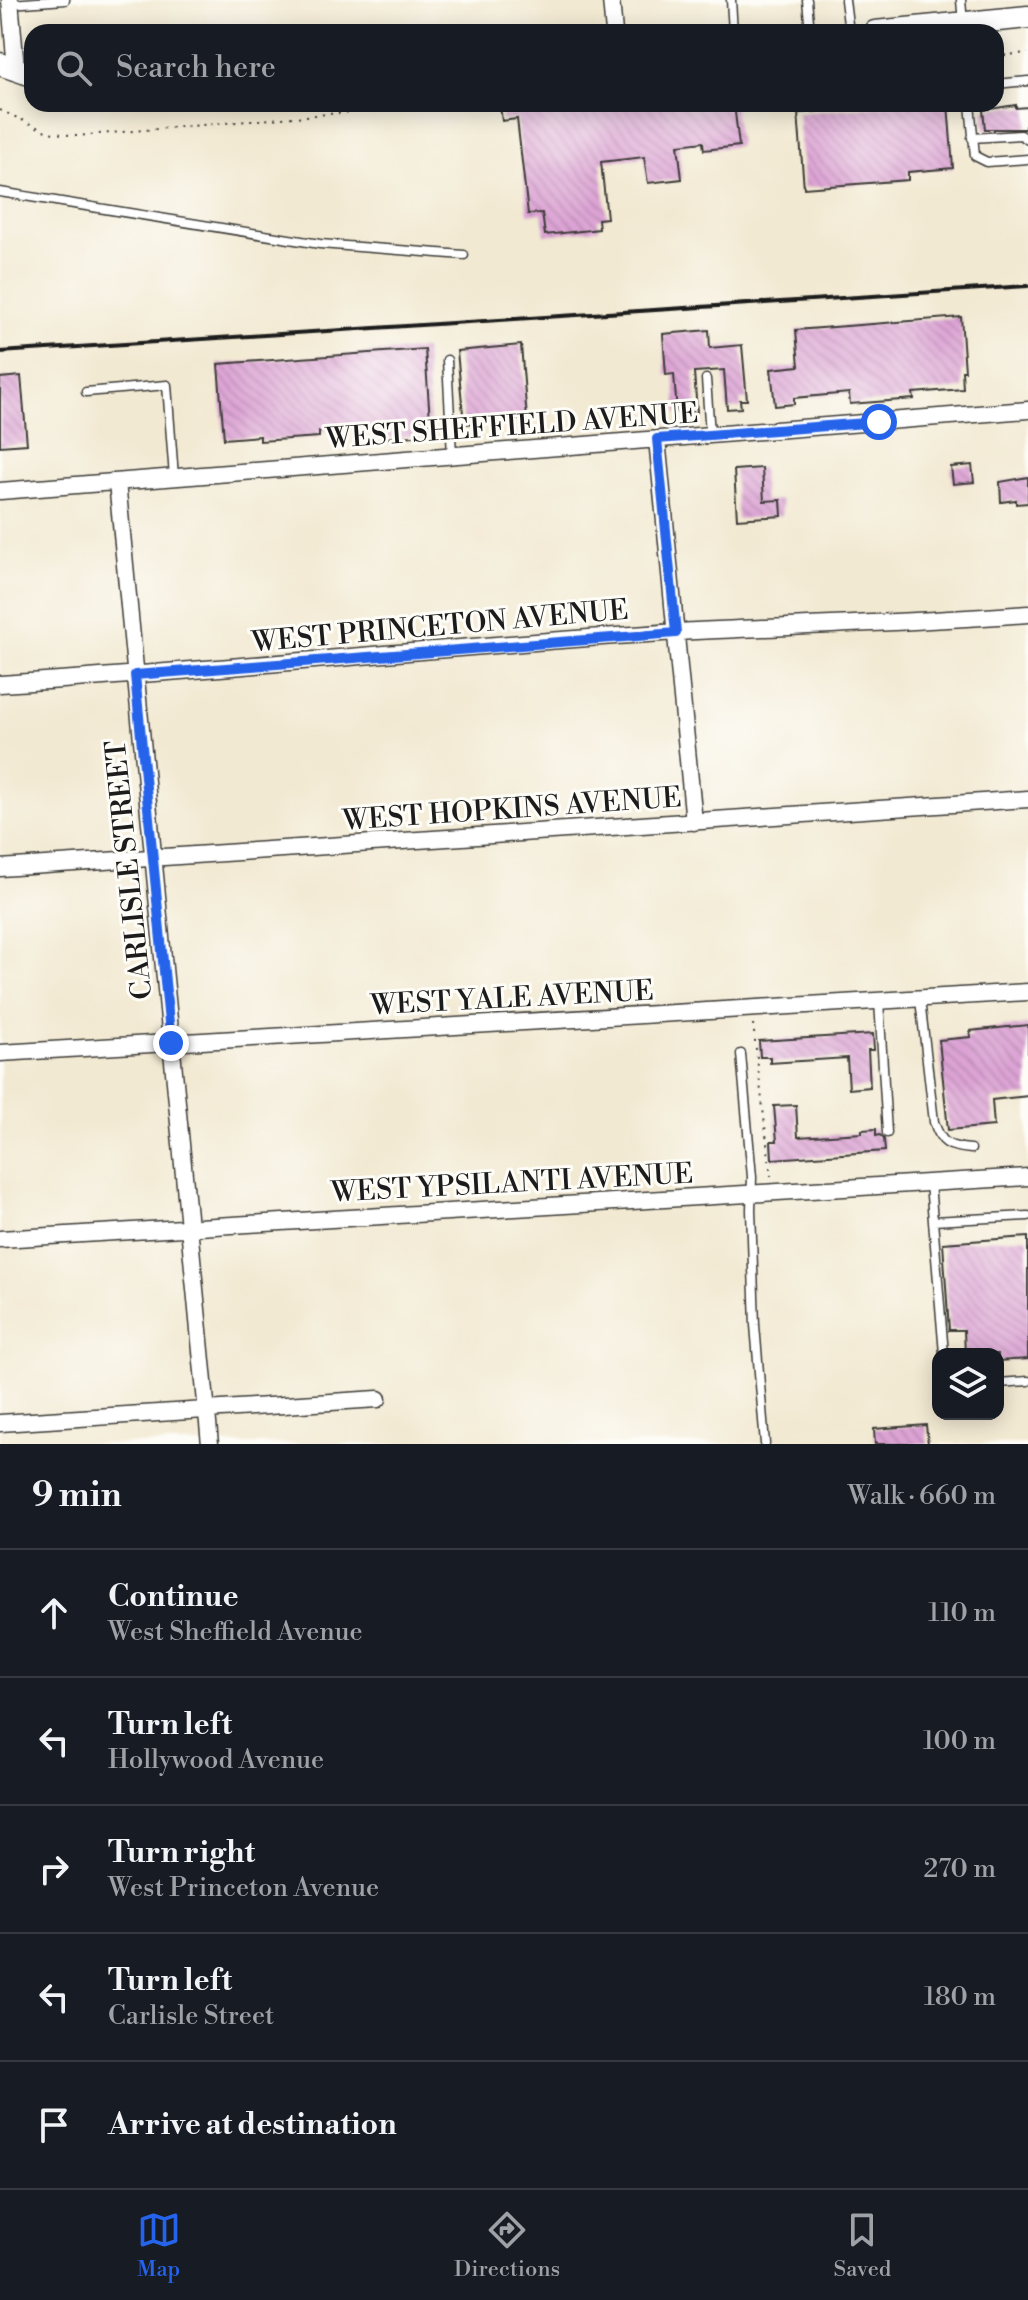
<!DOCTYPE html>
<html lang="en">
<head>
<meta charset="utf-8">
<style>
  :root { --surface:#171b24; --page:#20242c; --text:#f1f3f6; --muted:#9ea1a6; --line:#363941; --accent:#2563eb }
  body { margin:0; font-family:"Libre Bodoni",serif; background:var(--page); color:var(--text) }
  .controls { position:absolute; right:24px; bottom:24px; display:grid; overflow:hidden; border-radius:16px; box-shadow:0 4px 20px #0003 }
  .controls button { width:72px; height:72px; display:grid; place-items:center; padding:0; border:0; border-bottom:2px solid var(--line); background:var(--surface); color:var(--text); font:40px sans-serif }
  .stop { position:absolute; width:24px; height:24px; margin:-18px; border:6px solid #2563eb; border-radius:50%; background:#fff }
  .stop.end { background:#2563eb; border-color:#fff; box-shadow:0 2px 8px #0008 }
  .list { margin:0; padding:0; list-style:none }
  h2 { display:flex; justify-content:space-between; align-items:center; height:104px; margin:0; padding:0 32px; font-size:34px }
  h2 small { font-size:26px; font-weight:400; color:var(--muted) }
  .list li { display:grid; grid-template-columns:52px 1fr auto; gap:24px; align-items:center; box-sizing:border-box; height:128px; padding:0 32px; border-top:2px solid var(--line) }
  .list b { display:block; font-size:30px; white-space:nowrap }
  .list p { margin:0; font-size:26px; white-space:nowrap; color:var(--muted) }
  .list em { font-size:26px; font-style:normal; color:var(--muted) }
  .icon { flex:none; width:44px; height:44px; fill:none; stroke:currentColor; stroke-width:2; stroke-linecap:round; stroke-linejoin:round }
  .map { position:relative; flex:none; width:1028px; height:1444px; overflow:hidden }
  .search { position:absolute; background:var(--surface); box-shadow:0 4px 20px #0003; left:24px; right:24px; top:24px; height:88px; display:flex; align-items:center; gap:20px; box-sizing:border-box; padding:0 28px; border-radius:24px; color:var(--muted); font-size:30px }
  .sheet { height:744px; background:var(--surface) }
  nav { display:flex; justify-content:space-around; align-items:center; box-sizing:border-box; height:112px; border-top:2px solid var(--line); background:var(--surface); font-size:22px; color:var(--muted) }
  nav a { display:grid; justify-items:center; gap:4px }
  nav .on { color:var(--accent) }
  .map>svg:first-child { display:block }
  .building { fill:url(#building-back-hatch) }
  .lines { fill:none; stroke-linecap:round; stroke-linejoin:round }
  .lane-casing { stroke:#3c3b37; stroke-width:11 }
  .street-casing { stroke:#3c3b37; stroke-width:19 }
  .secondary-casing { stroke:#3c3b37; stroke-width:25 }
  .path { stroke:#3c3b37; stroke-width:2; stroke-dasharray:2 6; stroke-linecap:butt }
  .lane { stroke:#fff; stroke-width:8 }
  .street { stroke:#fff; stroke-width:16 }
  .secondary { stroke:#fff; stroke-width:22 }
  .rail { stroke:#1c1c1c; stroke-width:4 }
  .route { stroke:#2563eb; stroke-width:10 }
  .labels { text-anchor:middle; stroke-width:6; stroke-linejoin:round; paint-order:stroke }
  .street-label { font-size:28px; fill:#1c1c1c; stroke:#fdfcf7 }
</style>
</head>
<body>
<div class="map">
<svg width="1028" height="1444" viewBox="0 0 1028 1444">
  <defs>
    <pattern id="building-back-hatch" width="6" height="6" patternUnits="userSpaceOnUse" patternTransform="scale(2)"><rect width="6" height="6" fill="#dca3d4"/><path d="M-1 5l2 2M0 0l6 6M5-1l2 2" fill="none" stroke="#bc8cb5"/></pattern>
  </defs>
  <rect width="100%" height="100%" fill="#fdfcf7"/>
  <filter id="ink" filterUnits="userSpaceOnUse"><feTurbulence type="fractalNoise" baseFrequency=".0125" numOctaves="2"/><feDisplacementMap in="SourceGraphic" scale="16" xChannelSelector="R" yChannelSelector="G"/><feConvolveMatrix kernelMatrix="1 2 1 2 8 2 1 2 1" color-interpolation-filters="sRGB"/></filter>
  <filter id="wash" filterUnits="userSpaceOnUse"><feTurbulence type="fractalNoise" baseFrequency=".006" numOctaves="4" result="noise"/><feDisplacementMap in="SourceGraphic" scale="32" xChannelSelector="R" yChannelSelector="G"/><feGaussianBlur stdDeviation="1.8" result="paint"/><feColorMatrix in="noise" values="0 0 0 0 0 0 0 0 0 0 0 0 0 0 0 0 0 1.4 0 .05"/><feComposite in="paint" operator="in"/></filter>
  <g filter="url(#wash)">
    <rect width="100%" height="100%" fill="#f2e9d2"/>
    <g id="blocks">
      <path class="building" d="M513,104H734L739,146L704,150L703,142L678,145L682,179L648,183L644,157L601,162L607,218L598,219L599,229L545,235L542,213L528,214L517,119L502,121L500,106Z
        M900,104H948L953,168L908,172V180L804,188L798,113Z
        M1016,105V108L1028,107V126H1025V129H985L983,110Z
        M961,317L965,371H962L963,389L913,393L914,399L850,404L849,393L794,398V404L775,406L771,369L799,366L796,330Z
        M709,330L710,348L742,345L747,400H740L741,408L727,409L724,370L694,372L697,412L677,413L674,374L666,375L663,334Z
        M521,345L527,419L464,424L457,351Z
        M425,349L431,435L383,438L382,428L319,432V437L260,441V436L224,439L218,364Z
        M21,376L27,444L0,446V378Z
        M972,465L974,482L953,484L951,467Z
        M762,468L764,501L781,500L782,516L737,519L734,470Z
        M1028,477V503L1016,504V500L1001,502L1000,482Z
        M1028,1025V1096L992,1100L994,1126L948,1130L939,1040L971,1037L970,1031Z
        M873,1034L874,1050H868L870,1087L849,1089L847,1058L770,1063V1057H760L759,1041Z
        M796,1105L798,1137L862,1133V1130L876,1129V1136L880,1135L884,1139L885,1151L772,1159L771,1141H777L774,1106Z
        M1028,1237V1359L998,1361V1354H965L964,1330H949L943,1243Z
        M926,1425L928,1444H875L874,1429Z"/>
    </g>
  </g>
  <g filter="url(#ink)">
    <use href="#blocks" fill-opacity="0" stroke="#3c3b37" stroke-width="2"/>
    <g class="lines">
      <defs>
        <path id="lane" d="M731,0L733,32
          M807,0L810,32
          M845,0L849,32
          M961,0L963,23
          M10,4L65,0
          M996,84L1028,81
          M970,104L975,156L987,162L1028,159
          M972,138L1021,135L1028,140
          M0,192L320,244L464,255
          M447,360L452,455
          M706,379L710,434
          M86,392L167,385L174,477
          M920,999L934,1122C941,1144 948,1147 971,1149
          M879,1001L887,1133
          M741,1054L752,1177L751,1210L755,1325L765,1444
          M930,1183L933,1221L1028,1216
          M933,1221L944,1354
          M998,1383L1028,1381"/>
        <path id="street" d="M10,0L16,69
          M611,0L614,32
          M657,439L694,822
          M117,482L210,1444
          M0,491L1028,410
          M0,684C226,670 451,646 677,632C794,626 911,623 1028,614
          M0,868L1028,799
          M0,1053L1028,992
          M0,1239L1028,1177
          M0,1423L378,1399"/>
        <path id="secondary" d="M875,32L1028,17
          M0,64L32,75"/>
      </defs>
      <use href="#lane" class="lane-casing"/>
      <use href="#street" class="street-casing"/>
      <use href="#secondary" class="secondary-casing"/>
      <path class="path" d="M996,56L1028,53
        M0,110L48,132L76,136L443,104
        M753,1024L771,1176"/>
      <use href="#lane" class="lane"/>
      <use href="#street" class="street"/>
      <use href="#secondary" class="secondary"/>
      <path class="rail" d="M0,352L1028,286"/>
    </g>
  </g>
  <g class="lines" filter="url(#ink)">
    <path class="route" d="M171,1043L135,675L676,633L657,439L879,422"/>
  </g>
  <g class="labels">
    <g class="street-label">
      <text transform="translate(512 425) rotate(-4)" y="10">WEST SHEFFIELD AVENUE</text>
      <text transform="translate(440 625) rotate(-5)" y="10">WEST PRINCETON AVENUE</text>
      <text transform="translate(512 808) rotate(-4)" y="10">WEST HOPKINS AVENUE</text>
      <text transform="translate(128 870) rotate(-96)" y="10">CARLISLE STREET</text>
      <text transform="translate(512 997) rotate(-3)" y="10">WEST YALE AVENUE</text>
      <text transform="translate(512 1182) rotate(-3)" y="10">WEST YPSILANTI AVENUE</text>
    </g>
  </g>
</svg>
<div class="controls">
<button><svg class="icon" aria-label="layers" viewBox="0 0 24 24"><path d="M12 4l9 5-9 5-9-5zM3 14l9 5 9-5"/></svg></button>
</div>
<div class="stop" style="left:879px;top:422px"></div>
<div class="stop end" style="left:171px;top:1043px"></div>
<div class="search"><svg class="icon" aria-label="search" viewBox="0 0 24 24"><circle cx="10" cy="10" r="6"/><path d="M15 15l6 6"/></svg>Search here</div>
</div>
<section class="sheet">
<h2>9 min<small>Walk · 660 m</small></h2>
<ul class="list">
<li><svg class="icon" aria-label="ahead" viewBox="0 0 24 24"><path d="M12 20V5M6 11l6-6 6 6"/></svg><div><b>Continue</b><p>West Sheffield Avenue</p></div><em>110 m</em></li>
<li><svg class="icon" aria-label="left" viewBox="0 0 24 24"><path d="M17 20v-9H6M10 6l-5 5 5 5"/></svg><div><b>Turn left</b><p>Hollywood Avenue</p></div><em>100 m</em></li>
<li><svg class="icon" aria-label="right" viewBox="0 0 24 24"><path d="M7 20v-9h11M14 6l5 5-5 5"/></svg><div><b>Turn right</b><p>West Princeton Avenue</p></div><em>270 m</em></li>
<li><svg class="icon" aria-label="left" viewBox="0 0 24 24"><path d="M17 20v-9H6M10 6l-5 5 5 5"/></svg><div><b>Turn left</b><p>Carlisle Street</p></div><em>180 m</em></li>
<li><svg class="icon" aria-label="arrive" viewBox="0 0 24 24"><path d="M6 21V4h12l-3 4 3 4H6"/></svg><div><b>Arrive at destination</b></div></li>
</ul>
</section>
<nav>
<a class="on"><svg class="icon" aria-label="map" viewBox="0 0 24 24"><path d="M3 6l6-2 6 2 6-2v14l-6 2-6-2-6 2zM9 4v14M15 6v14"/></svg>Map</a>
<a><svg class="icon" aria-label="directions" viewBox="0 0 24 24"><path d="M12 3l9 9-9 9-9-9zM9 14v-3h6M13 9l2 2-2 2"/></svg>Directions</a>
<a><svg class="icon" aria-label="saved" viewBox="0 0 24 24"><path d="M7 4h10v16l-5-4-5 4z"/></svg>Saved</a>
</nav>
</body>
</html>
